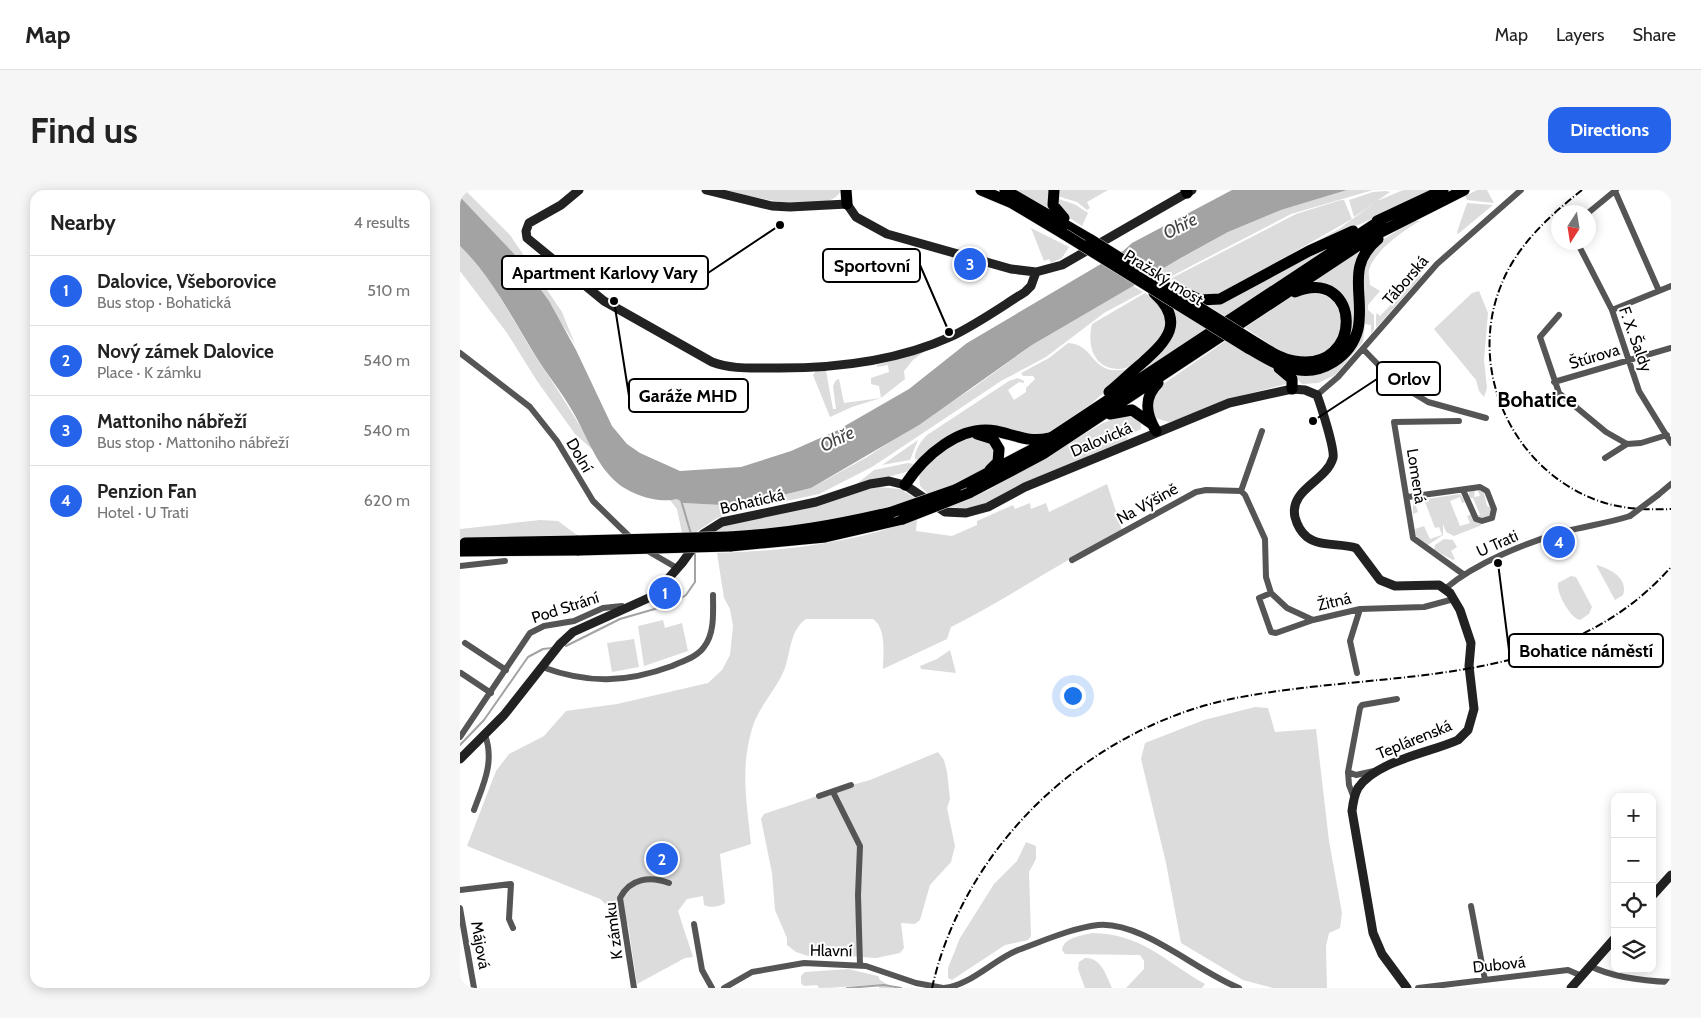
<!DOCTYPE html>
<html lang="en">
<head>
<meta charset="utf-8">
<style>
  :root { --surface:#fff; --page:#f6f6f6; --text:#222; --muted:#767676; --line:#e0e0e0; --accent:#2563eb }
  body { margin:0; font-family:Cabin,sans-serif; background:var(--page); color:var(--text) }
  .controls { position:absolute; right:15px; bottom:15px; display:grid; overflow:hidden; border-radius:10px; box-shadow:0 2px 12px #0003 }
  .controls button { width:45px; height:45px; display:grid; place-items:center; padding:0; border:0; border-bottom:1px solid var(--line); background:var(--surface); color:var(--text); font:25px sans-serif }
  .compass { position:absolute; left:1091px; top:15px; width:45px; height:45px; border-radius:50%; background:var(--surface); box-shadow:0 2px 12px #0003; rotate:192deg }
  .you { position:absolute; left:612px; top:505px; width:18px; height:18px; margin:-12px; border:4px solid #fff; border-radius:50%; background:#1a73e8; box-shadow:0 0 0 8px #1a73e833 }
  .badge { display:grid; place-items:center; width:32px; height:32px; border-radius:50%; background:var(--accent); color:#fff; font-size:16px; font-weight:700 }
  .pin { position:absolute; translate:-50% -50%; border:2px solid #fff; box-shadow:0 1px 5px #0006 }
  .list { margin:0; padding:0; list-style:none }
  h2 { display:flex; justify-content:space-between; align-items:center; height:65px; margin:0; padding:0 20px; font-size:21px }
  h2 small { font-size:16px; font-weight:400; color:var(--muted) }
  .list li { display:grid; grid-template-columns:32px 1fr auto; gap:15px; align-items:center; box-sizing:border-box; height:70px; padding:0 20px; border-top:1px solid var(--line) }
  .list b { display:block; font-size:19px; white-space:nowrap }
  .list p { margin:0; font-size:16px; white-space:nowrap; color:var(--muted) }
  .list em { font-size:16px; font-style:normal; color:var(--muted) }
  .icon { flex:none; width:28px; height:28px; fill:none; stroke:currentColor; stroke-width:2; stroke-linecap:round; stroke-linejoin:round }
  .map { position:relative; flex:none; width:1211px; height:798px; overflow:hidden; border-radius:15px }
  header { display:flex; align-items:center; gap:30px; box-sizing:border-box; height:70px; padding:0 25px; background:var(--surface); border-bottom:1px solid var(--line) }
  header strong { font-size:24px }
  nav { display:flex; gap:28px; margin-inline-start:auto; font-size:18px }
  .intro { display:flex; align-items:center; justify-content:space-between; box-sizing:border-box; height:120px; padding:0 30px }
  h1 { margin:0; font-size:35px }
  .button { padding:12px 22px; border-radius:15px; background:var(--accent); color:#fff; font-size:18px; font-weight:700 }
  main { display:flex; gap:30px; padding:0 30px }
  aside { flex:1; background:var(--surface); border-radius:15px; box-shadow:0 2px 12px #0003 }
  .map>svg:first-child { display:block }
  .green { fill:#dcdcdc }
  .water { fill:#a3a3a3 }
  .lines { fill:none; stroke-linecap:round; stroke-linejoin:round }
  .stream { stroke:#a3a3a3; stroke-width:2 }
  .highway-casing { stroke:#dbdbdb; stroke-width:12 }
  .street { stroke:#555; stroke-width:6 }
  .secondary { stroke:#222; stroke-width:9 }
  .highway { stroke:#000; stroke-width:11 }
  .rail { stroke:#000; stroke-width:2; stroke-dasharray:8 2.5 1 2.5; stroke-linecap:butt }
  .highway-bridge-casing { stroke:#dbdbdb; stroke-width:12; stroke-linecap:butt }
  .street-bridge { stroke:#555; stroke-width:6 }
  .highway-bridge { stroke:#000; stroke-width:11 }
  .labels { text-anchor:middle; stroke-width:4; stroke-linejoin:round; paint-order:stroke }
  .street-label { font-size:16px; fill:#000; stroke:#fff }
  .water-label { font-size:18px; font-style:italic; fill:#444; stroke:#fff }
  .district-label { font-size:21px; font-weight:bold; fill:#000; stroke:#fff }
  .leader { fill:none; stroke:#000; stroke-width:2 }
  .callout-dot { fill:#000; stroke:#fff; stroke-width:2 }
  .callout { fill:#fff; stroke:#000; stroke-width:2 }
  .callout-label { font-size:18px; text-anchor:middle; font-weight:bold; fill:#000 }
</style>
</head>
<body>
<header>
<strong>Map</strong>
<nav><a>Map</a><a>Layers</a><a>Share</a></nav>
</header>
<div class="intro"><h1>Find us</h1><a class="button">Directions</a></div>
<main>
<aside>
<h2>Nearby<small>4 results</small></h2>
<ul class="list">
<li><span class="badge">1</span><div><b>Dalovice, Všeborovice</b><p>Bus stop · Bohatická</p></div><em>510 m</em></li>
<li><span class="badge">2</span><div><b>Nový zámek Dalovice</b><p>Place · K zámku</p></div><em>540 m</em></li>
<li><span class="badge">3</span><div><b>Mattoniho nábřeží</b><p>Bus stop · Mattoniho nábřeží</p></div><em>540 m</em></li>
<li><span class="badge">4</span><div><b>Penzion Fan</b><p>Hotel · U Trati</p></div><em>620 m</em></li>
</ul>
</aside>
<div class="map">
<svg width="1211" height="798" viewBox="0 0 1211 798">
  <rect width="100%" height="100%" fill="#fff"/>
  <path class="green" d="M0,0H5L50,45L102,122L115,154L58,68L0,8Z
    M265,0H381C369,29 287,5 265,0Z
    M555,0H590V20L588,19Z
    M596,0H648L627,12L630,18L627,20L617,12L594,5Z
    M887,0H913L831,24L708,88L697,82L768,42L821,20Z
    M943,0H971L916,27L829,66L879,39L917,11Z
    M1017,0H1027L1034,13L1007,10L1005,6Z
    M926,1L930,2L894,27L889,10L913,2Z
    M599,9L616,15L628,23L622,36L605,25L597,10Z
    M881,10H884L892,29L760,104L744,106L710,89L836,24Z
    M1007,13L1033,15L998,44L997,42Z
    M953,31H960C944,40 914,61 909,80C908,84 910,90 910,95L920,101L908,115V120L914,125V139L911,144V135L905,134L903,152L875,185L858,193L842,194L830,181L893,158L901,83L914,55Z
    M571,38L609,57L602,68L591,73L589,69L584,71Z
    M876,53L766,127L747,115H756Z
    M0,56C33,87 52,130 76,167C97,199 117,229 135,262L115,244L77,191L47,143L0,81Z
    M899,61L892,145L865,171L890,123L853,91Z
    M955,81L961,85L960,88L916,138V125L917,123L920,126L959,86Z
    M673,96L683,102L644,123L586,167L541,191L412,277L359,304L270,323L257,328L236,342L222,343L217,319L210,310L217,309L223,313L261,315L307,309L351,298L407,267L513,198L572,155Z
    M850,101L872,108L884,129L873,158L847,169L825,164L785,138L829,108Z
    M1019,101L1028,123L1024,170L1027,198L1024,207L1019,201L1016,190L974,139L1012,103Z
    M685,103C716,125 710,141 685,164C677,171 670,179 659,179C633,179 627,155 632,134Z
    M712,117L748,139L657,200C679,181 730,152 712,117Z
    M767,150L826,185V194L776,207L719,229L709,232L695,228L690,221L696,199Z
    M608,153C631,154 630,175 651,180C657,181 665,179 670,179L630,215L586,244L580,247L540,236L524,237L458,270L455,269C454,261 461,251 467,245L549,191L558,188L564,191V193L559,192L548,200L554,210L566,202V198L575,189L573,186H563L561,183L589,168Z
    M465,161L453,170L444,181L445,189L421,208L392,217L370,227L353,185L356,181H366L373,219H376L373,196L376,190L379,189L384,213L421,208L419,196L411,194V188L429,182L428,175L417,177V175Z
    M668,223L681,231V239L668,245L667,251L629,265V267L520,316L510,320L487,316L527,301L643,233Z
    M519,247L535,256L534,273L508,290L469,305L460,296L459,283C475,268 494,247 519,247Z
    M458,250L450,270L422,275Z
    M448,273L454,274L446,282L394,296L414,280Z
    M647,294L662,340C604,370 550,407 491,437L487,449L423,479C423,464 427,439 413,429H346C330,440 331,461 325,478C317,499 298,517 292,539C280,579 287,613 291,654L260,664L265,713C260,717 250,718 244,715L243,706L227,709L218,721L233,767L225,768L177,794L168,735L140,709L7,656L36,581L49,564L84,546L106,521L157,514L248,493L262,480L270,465L273,436L270,419L264,408L257,363C325,361 394,353 457,329L456,341L492,346L517,335V331L553,315L555,319L570,313L571,319L586,313L589,322Z
    M418,297L440,299L457,309L423,320L324,339L250,343L270,333Z
    M1017,299L1027,304L1024,303L1027,316L1032,318L1031,325L1026,329L1016,326L1020,325L1013,308H1009V301L1015,300L1014,307L1020,306Z
    M1000,304L1005,312L1002,313L1000,307L990,311L1000,336L1010,333L1007,326L1012,324L1014,330L1022,335L994,346L986,342L983,334V345L968,355L956,346L955,339L964,336L970,349L982,345L979,337L975,338L965,312L956,316L958,322L953,324V311Z
    M80,330L98,331L117,345L0,349V339Z
    M984,349L993,350L997,357L991,361L995,369L993,370L974,360L975,355Z
    M1136,375C1149,378 1169,388 1163,405L1155,410Z
    M1111,386L1116,387L1132,417L1129,424L1120,430C1110,428 1096,402 1098,393Z
    M203,430L205,438L222,433L228,461L184,476L178,436Z
    M174,449L179,477L152,482L147,453Z
    M490,460L496,483L461,479L460,476L477,469Z
    M795,517L808,518L815,542L856,539L869,651L882,723L880,738L869,743L866,756L867,798H813L783,790L721,753L706,673L681,569L685,553L744,530Z
    M478,562L484,570L487,582L490,609L487,618L495,656L491,672L470,695L460,730L455,734L441,733L444,758L440,763L416,768L360,764L348,766L336,762L327,755V748L315,720L312,683L301,629L304,624L381,598L410,590Z
    M566,652L576,656V669L569,682L571,746L568,750L545,755L492,790L488,788V778L500,748L534,694L557,671Z
    M632,743C683,744 704,771 745,794L742,798H666L684,779V771L680,765L605,764L602,760C604,747 621,746 632,743Z
    M625,768C641,767 646,785 652,798H625L618,779L619,772Z
    M388,779L418,786L420,790L433,798H419V796C400,794 380,798 359,798L357,795L344,796L341,793V786L345,782Z"/>
  <path class="water" d="M772,0H887L821,20L768,42L721,68L572,155L459,235L351,298L307,309L261,315L223,313L217,309C198,314 168,304 154,290C135,272 126,244 113,222C102,202 87,185 75,165C52,128 32,87 0,56V7L58,68L89,111L116,160L152,236L167,254L180,263L220,281L281,277L331,261L376,241L449,199L507,153L663,61L672,53Z"/>
  <g class="lines">
    <path class="stream" d="M221,310L231,344
      M106,456L160,429L212,414L226,405L235,392V364
      M0,555L24,530L68,467L83,459L92,458
      M387,798L424,795L441,798"/>
    <defs>
      <path id="highway" d="M386,0L387,14
        M521,0L552,13L604,44
        M545,0L631,50
        M594,0L593,15L604,28
        M726,0L727,3
        M917,31L983,0
        M723,102L740,110L760,109L849,61L893,41
        M796,153C808,160 820,169 834,171C905,184 902,75 835,102
        M788,158C802,166 817,176 833,179C861,186 891,167 898,139C905,105 885,76 918,49
        M819,178L832,189V199
        M649,202C660,193 670,183 681,174C707,151 726,132 694,103
        M650,224L672,220L692,234
        M696,241C686,224 683,208 698,193
        M517,244L533,249L539,259L538,272L530,280
        M445,295C464,266 500,234 536,241C555,245 570,253 589,248
        M495,300L577,257L924,28
        M509,303L583,264L911,47L1004,0
        M269,347C327,344 376,335 432,322
        M5,353L118,351
        M270,356L365,347L443,329
        M0,361L119,360"/>
    </defs>
    <use href="#highway" class="highway-casing"/>
    <path class="street" d="M1155,1L1199,101
      M1128,23L1156,0
      M1117,52L1152,120L1179,201L1211,253
      M1152,120L1211,96
      M1099,125L1080,147L1099,203L1146,242L1167,254L1181,253L1207,245
      M903,159L935,192L968,212L1026,228
      M0,163L70,217L97,251L133,311L172,349
      M1094,192L1211,158
      M857,205L878,187L977,74L1061,0
      M999,231L934,232L953,348L1003,384
      M1145,268L1167,254
      M781,301L802,241
      M1198,305L1211,294
      M948,307L1020,297L1027,301L1034,319L1032,328L1022,331L1016,329L1003,300
      M186,360L217,378
      M612,370L736,302L746,300L781,301L785,305L805,349L806,387L811,403L827,418L853,430
      M0,376L45,371
      M986,398C1016,373 1065,353 1103,342C1125,336 1149,333 1170,326
      M811,403L799,408L811,442L816,443L853,430L900,419L964,417L994,409
      M5,453L46,480
      M82,477C128,494 166,493 212,476C223,471 237,467 244,457C255,443 253,422 253,405
      M1,483L31,503
      M897,483L890,451L900,419
      M0,547L70,443L84,436L114,431L143,418L162,416L163,420
      M888,582L896,585L914,581
      M373,602L400,656L398,705L400,775
      M359,606L391,595
      M894,608L889,595L888,582L900,518L902,515L937,509
      M14,620C23,595 35,572 25,545
      M0,700L51,694L49,729L53,738
      M1011,716L1025,790
      M0,718L14,798
      M234,734L242,780L252,798
      M1130,776C1154,788 1184,791 1211,792
      M174,798L160,708C170,688 190,686 209,693
      M264,798L292,782L344,773L406,776L456,793L483,798
      M484,798C511,795 533,770 558,760C583,751 612,738 638,735C682,731 736,781 779,798
      M958,798L1108,780L1122,786"/>
    <path class="secondary" d="M119,0L101,15L69,33L66,41L67,48L144,111L252,172C270,179 289,178 308,178C369,179 435,172 490,147C516,135 541,117 565,102L571,96L576,82
      M246,0L312,16L330,17L387,14L396,27L427,44L551,79L576,82L602,75L732,0
      M0,569L44,525L100,454L113,442L193,406L222,373L243,344L262,332L356,312L410,294L429,291L445,295L485,322L506,323L528,317L565,297L769,213L832,199L845,200L857,205C861,216 875,259 873,268C866,292 829,299 835,327C837,335 841,342 847,347C860,357 881,353 896,358L920,390L935,396L979,395L990,403L1000,420L1011,453L1009,476L1014,519L1008,540L998,550C969,563 916,571 898,598C894,605 893,613 892,621L913,743L922,764L947,798
      M1192,706L1211,685
      M1111,798L1155,748"/>
    <use href="#highway" class="highway"/>
    <path class="rail" d="M1122,0C1088,27 1055,57 1040,98C1008,181 1052,278 1136,310C1160,319 1185,320 1211,319
      M472,798C487,731 523,669 571,620C625,565 695,525 771,509C922,478 1099,504 1211,377"/>
    <defs>
      <path id="highway-bridge" d="M604,44L788,158
        M631,50L796,153
        M432,322L495,300
        M443,329L509,303
        M118,351L269,347
        M119,360L270,356"/>
    </defs>
    <use href="#highway-bridge" class="highway-bridge-casing"/>
    <path class="street-bridge" d="M1170,326L1198,305"/>
    <use href="#highway-bridge" class="highway-bridge"/>
  </g>
  <g class="labels">
    <g class="street-label">
      <text transform="translate(704 87) rotate(32)" y="6">Pražský most</text>
      <text transform="translate(945 90) rotate(-49)" y="6">Táborská</text>
      <text transform="translate(1176 149) rotate(70)" y="6">F. X. Šaldy</text>
      <text transform="translate(1134 166) rotate(-17)" y="6">Štúrova</text>
      <text transform="translate(641 249) rotate(-23)" y="6">Dalovická</text>
      <text transform="translate(120 265) rotate(60)" y="6">Dolní</text>
      <text transform="translate(957 286) rotate(81)" y="6">Lomená</text>
      <text transform="translate(292 311) rotate(-13)" y="6">Bohatická</text>
      <text transform="translate(687 313) rotate(-29)" y="6">Na Výšině</text>
      <text transform="translate(1037 353) rotate(-24)" y="6">U Trati</text>
      <text transform="translate(874 411) rotate(-13)" y="6">Žitná</text>
      <text transform="translate(105 417) rotate(-18)" y="6">Pod Strání</text>
      <text transform="translate(954 549) rotate(-22)" y="6">Teplárenská</text>
      <text transform="translate(153 741) rotate(-97)" y="6">K zámku</text>
      <text transform="translate(21 755) rotate(80)" y="6">Májová</text>
      <text transform="translate(371 760) rotate(1)" y="6">Hlavní</text>
      <text transform="translate(1039 774) rotate(-6)" y="6">Dubová</text>
    </g>
    <g class="water-label">
      <text transform="translate(720 36) rotate(-27)" y="6">Ohře</text>
      <text transform="translate(377 249) rotate(-26)" y="6">Ohře</text>
    </g>
    <g class="district-label">
      <text x="1077" y="217">Bohatice</text>
    </g>
  </g>
  <path class="leader" d="M489 142L460 75M320 35L248 83M853 231L917 189M154 111L169 206M1038 373L1049 460"/>
  <g class="callout-dot">
    <circle cx="489" cy="142" r="5"/>
    <circle cx="320" cy="35" r="5"/>
    <circle cx="853" cy="231" r="5"/>
    <circle cx="154" cy="111" r="5"/>
    <circle cx="1038" cy="373" r="5"/>
  </g>
  <g class="callout">
    <rect x="363" y="59" width="97" height="33" rx="5"/>
    <rect x="42" y="66" width="206" height="33" rx="5"/>
    <rect x="917" y="172" width="63" height="33" rx="5"/>
    <rect x="169" y="189" width="119" height="33" rx="5"/>
    <rect x="1049" y="444" width="154" height="33" rx="5"/>
  </g>
  <g class="callout-label">
    <text x="412" y="82">Sportovní</text>
    <text x="145" y="89">Apartment Karlovy Vary</text>
    <text x="949" y="195">Orlov</text>
    <text x="228" y="212">Garáže MHD</text>
    <text x="1126" y="467">Bohatice náměstí</text>
  </g>
</svg>
<div class="controls">
<button>+</button>
<button>−</button>
<button><svg class="icon" aria-label="locate" viewBox="0 0 24 24"><circle cx="12" cy="12" r="6"/><path d="M12 2v4M12 18v4M2 12h4M18 12h4"/></svg></button>
<button><svg class="icon" aria-label="layers" viewBox="0 0 24 24"><path d="M12 4l9 5-9 5-9-5zM3 14l9 5 9-5"/></svg></button>
</div>
<svg class="compass" viewBox="-18 -18 36 36"><path d="M0-13l5 13h-10z" fill="#e53935"/><path d="M0 13l5-13h-10z" fill="#767676"/></svg>
<div class="you"></div>
<div class="pin badge" style="left:205px;top:403px">1</div>
<div class="pin badge" style="left:202px;top:669px">2</div>
<div class="pin badge" style="left:510px;top:74px">3</div>
<div class="pin badge" style="left:1099px;top:352px">4</div>
</div>
</main>
</body>
</html>
